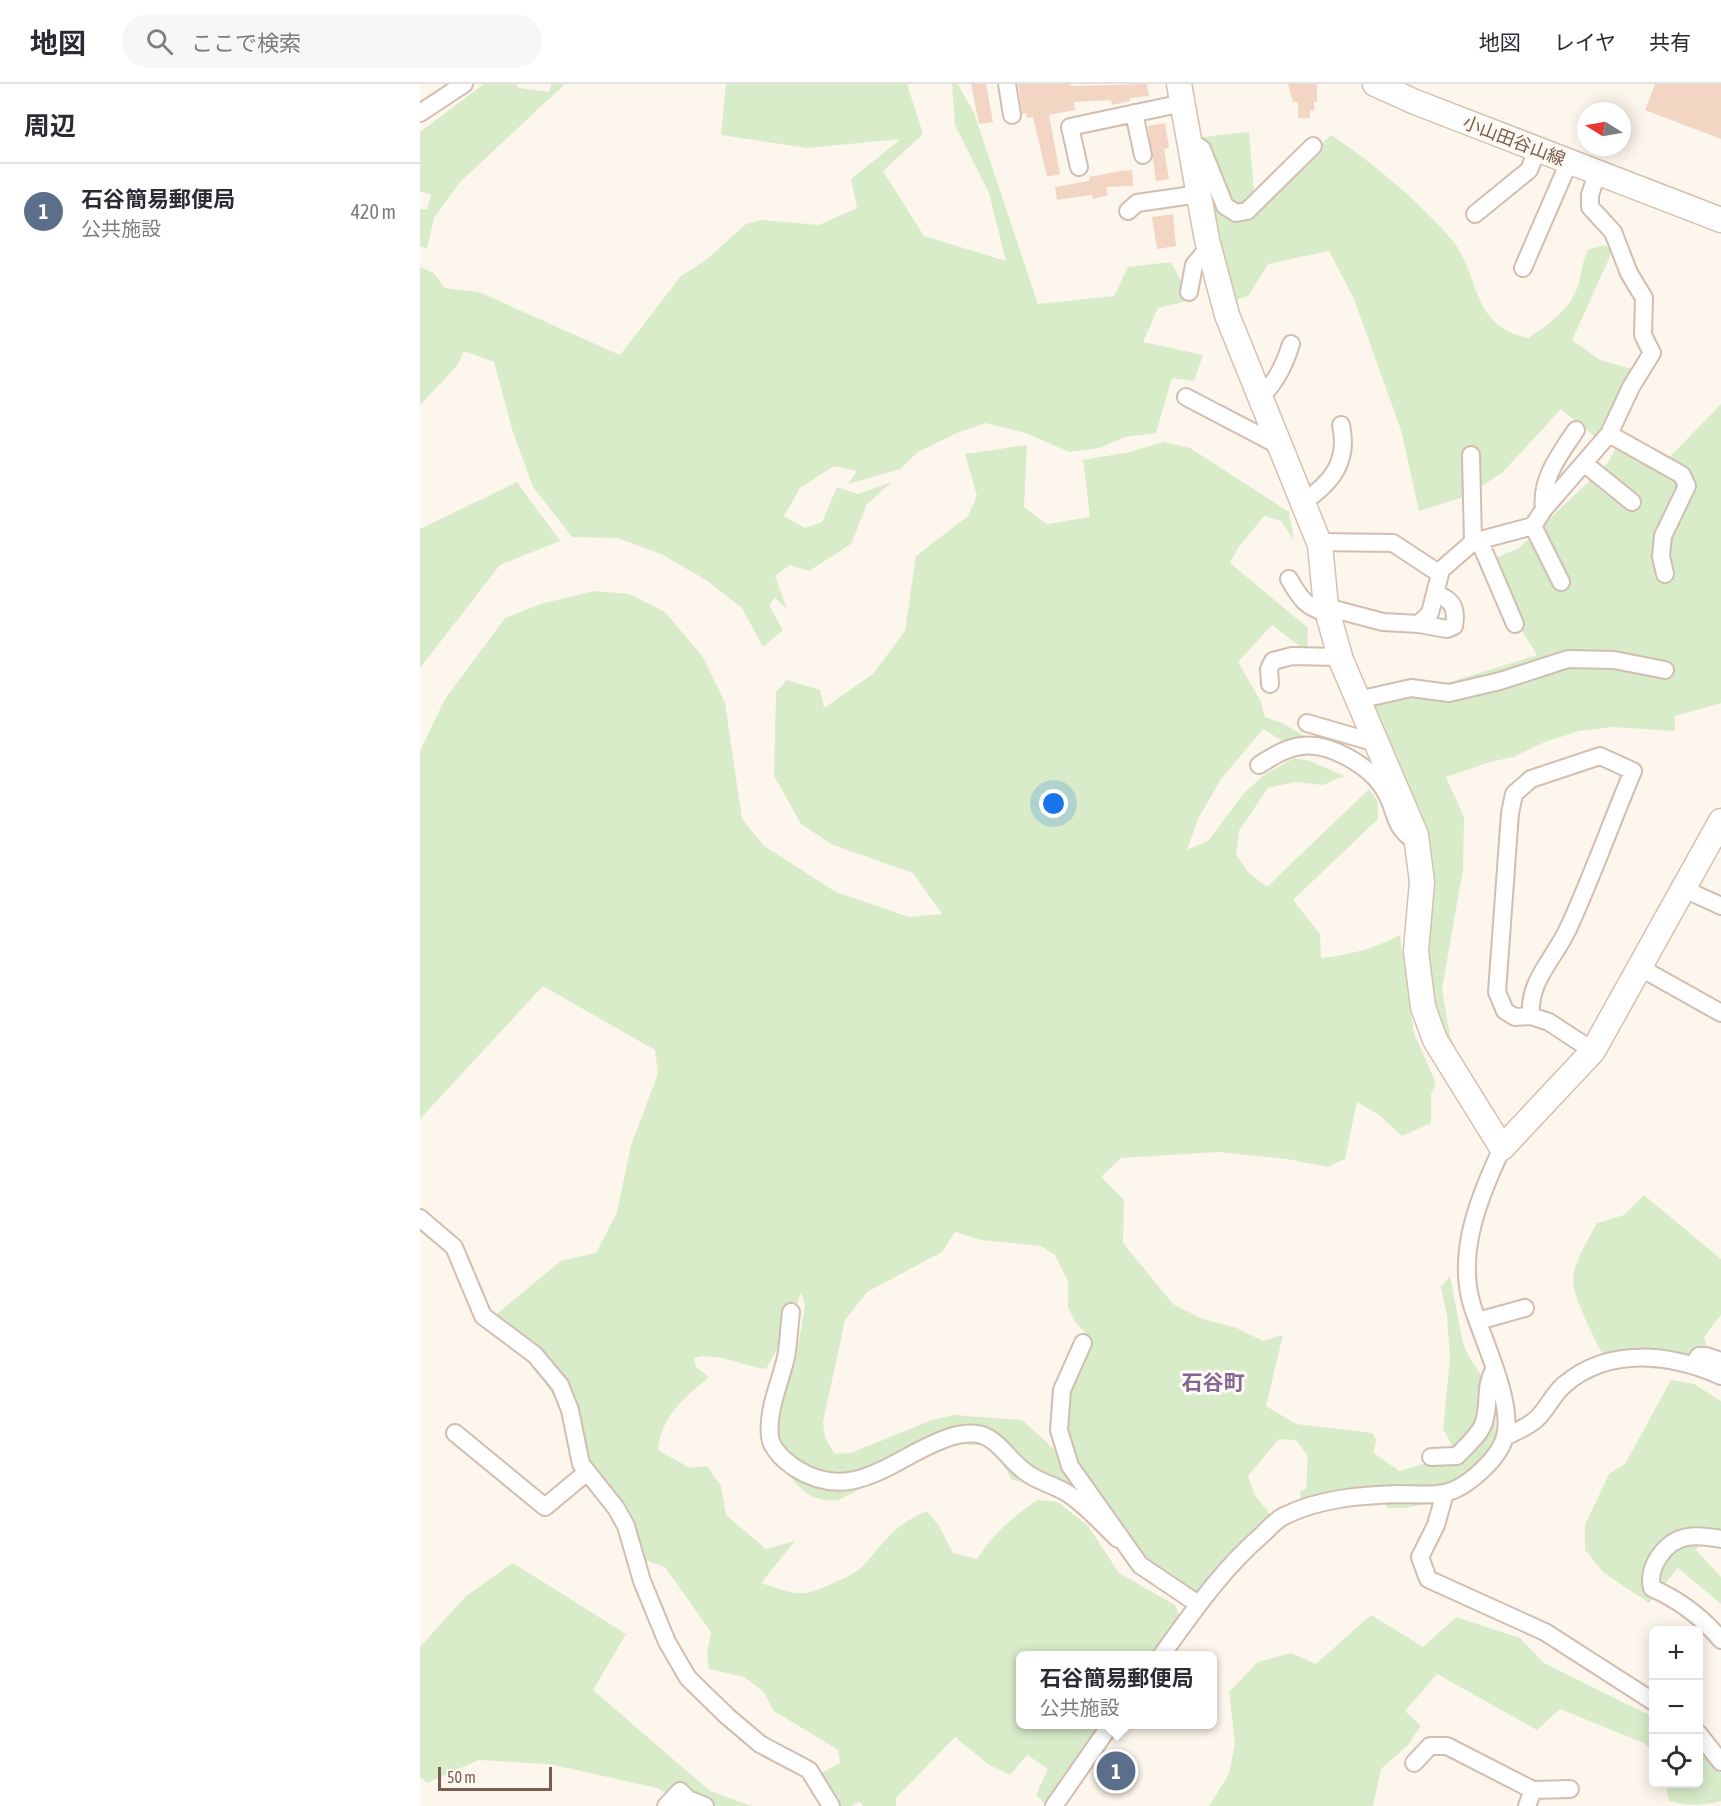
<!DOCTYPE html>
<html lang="ja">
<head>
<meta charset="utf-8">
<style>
  :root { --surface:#fff; --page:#f7f7f7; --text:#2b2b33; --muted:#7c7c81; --line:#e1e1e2; --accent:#e76f51 }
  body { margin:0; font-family:"Asap Condensed","Noto Sans JP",sans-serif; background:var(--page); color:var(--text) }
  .controls { position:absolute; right:18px; bottom:18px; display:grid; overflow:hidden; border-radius:9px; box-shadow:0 3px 15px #0003 }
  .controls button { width:54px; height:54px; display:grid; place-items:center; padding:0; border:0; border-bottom:2px solid var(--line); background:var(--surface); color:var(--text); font:30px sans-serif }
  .compass { position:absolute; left:1157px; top:18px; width:54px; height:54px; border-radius:50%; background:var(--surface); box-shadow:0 3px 15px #0003; rotate:281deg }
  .scale { position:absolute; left:18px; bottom:15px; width:114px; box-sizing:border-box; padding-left:6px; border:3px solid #7a5c4d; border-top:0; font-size:16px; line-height:21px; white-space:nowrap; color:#7a5c4d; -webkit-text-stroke:4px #fffaf3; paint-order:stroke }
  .you { position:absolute; left:634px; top:720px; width:21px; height:21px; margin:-15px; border:4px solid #fff; border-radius:50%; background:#1a73e8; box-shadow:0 0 0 9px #1a73e833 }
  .badge { display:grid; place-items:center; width:39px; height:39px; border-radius:50%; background:var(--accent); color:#fff; font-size:20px; font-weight:700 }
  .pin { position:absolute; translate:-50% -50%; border:3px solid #fff; box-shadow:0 2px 6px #0006 }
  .popup { position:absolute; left:596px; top:1567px; width:201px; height:78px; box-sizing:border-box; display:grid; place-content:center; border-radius:9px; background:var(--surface); filter:drop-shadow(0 2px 4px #0005); font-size:20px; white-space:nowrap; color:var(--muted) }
  .popup b { font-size:22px; color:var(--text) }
  .popup::after { content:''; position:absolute; left:50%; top:100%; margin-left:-12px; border:12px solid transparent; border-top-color:var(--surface) }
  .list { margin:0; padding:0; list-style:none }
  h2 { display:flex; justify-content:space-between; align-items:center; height:78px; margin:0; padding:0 24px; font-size:26px }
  h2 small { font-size:20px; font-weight:400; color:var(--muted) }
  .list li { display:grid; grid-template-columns:39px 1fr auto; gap:18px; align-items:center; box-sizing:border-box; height:96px; padding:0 24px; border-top:2px solid var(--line) }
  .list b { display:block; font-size:22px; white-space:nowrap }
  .list p { margin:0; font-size:20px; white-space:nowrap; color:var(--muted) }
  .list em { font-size:20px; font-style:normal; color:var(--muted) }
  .icon { flex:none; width:33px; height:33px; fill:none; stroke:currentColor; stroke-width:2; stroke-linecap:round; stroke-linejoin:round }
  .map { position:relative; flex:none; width:1301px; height:1722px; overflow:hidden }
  header { display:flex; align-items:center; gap:36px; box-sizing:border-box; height:84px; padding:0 30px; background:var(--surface); border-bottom:2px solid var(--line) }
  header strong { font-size:28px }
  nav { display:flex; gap:33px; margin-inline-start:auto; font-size:21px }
  .search { width:420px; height:54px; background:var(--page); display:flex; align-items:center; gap:15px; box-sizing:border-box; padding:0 21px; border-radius:33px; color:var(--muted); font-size:22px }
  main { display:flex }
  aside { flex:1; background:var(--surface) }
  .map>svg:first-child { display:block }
  .green { fill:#d8ecc9 }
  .building { fill:#f3d5c3 }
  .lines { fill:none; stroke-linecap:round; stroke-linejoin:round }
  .street-casing { stroke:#d1beb0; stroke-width:20 }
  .secondary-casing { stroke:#d6c0b0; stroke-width:27 }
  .street { stroke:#fff; stroke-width:16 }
  .secondary { stroke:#fff; stroke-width:24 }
  .labels { text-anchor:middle; stroke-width:6; stroke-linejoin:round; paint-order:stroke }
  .street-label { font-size:18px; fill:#7a5c4d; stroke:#fffaf3 }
  .quarter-label { font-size:21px; font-weight:bold; fill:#846695; stroke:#fffaf3 }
</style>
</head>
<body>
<header>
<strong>地図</strong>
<div class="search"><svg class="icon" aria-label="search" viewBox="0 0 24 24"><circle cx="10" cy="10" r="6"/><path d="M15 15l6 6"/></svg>ここで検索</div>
<nav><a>地図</a><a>レイヤ</a><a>共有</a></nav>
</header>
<main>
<aside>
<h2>周辺<small></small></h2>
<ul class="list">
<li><span class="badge" style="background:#5c6f8a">1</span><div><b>石谷簡易郵便局</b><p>公共施設</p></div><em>420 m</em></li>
</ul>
</aside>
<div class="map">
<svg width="1301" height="1722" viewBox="0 0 1301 1722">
  <rect width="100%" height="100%" fill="#fdf6ec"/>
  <path class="green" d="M64,0H96L99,4L129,8L131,0H145L40,98L14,134L7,165L0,162V125H7L11,111L0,107V48Z
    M306,0H487L503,50L463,87L504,152L586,177L569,109L535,41L532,0H538L554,29L618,220L694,212L708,183L751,178L771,216L738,224L723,258L783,271L774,297L752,294L736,349L705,353L679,364L649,368L606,349L565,339L537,349L498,368L480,385L428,400L437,387L414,382L380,404L364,432L385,444L402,438L417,403L438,410L472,398L447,420L431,460L389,487L370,481L355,492L367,525L355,514L349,521L363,546L343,563L322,524L286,496L241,470L197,454L152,453L113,403L92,345L74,278L44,267L37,282L0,321V183L14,189L25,204L59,208L200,271L261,192L286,176L326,140L342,136L399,141L437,124L431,95L481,55L387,64L301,51Z
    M829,48L834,107L866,93L911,51C951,77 1001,119 1032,156C1061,192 1050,243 1109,254C1127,241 1147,228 1156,207C1162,194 1160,182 1168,166L1184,161L1193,166L1152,256L1180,276L1216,286L1181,358L1141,325L1082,389L1044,413L999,427L981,346L934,215L909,167L848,180L828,212L811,218L793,170L788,77L783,53Z
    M1301,320V619L1255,632V647L1193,643L1159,647L1125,658L1093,673L1070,678L1026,693L1044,733L1043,785L1022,905L1030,952L1070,1033L1017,952L1009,875L1010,824L938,606L1008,605L1117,571L1061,480L1099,464L1187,380L1197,362L1239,384Z
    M744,358L770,364L869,428L874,456L861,437L844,432L818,464L810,479L888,544L887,568L852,541L818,578L840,616L845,633L864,640L919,673L871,662L843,645L801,695L778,735L767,766L788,757L824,709L844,691L874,674L890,677L924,692L903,701L875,698L848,704L819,747L816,771L829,789L847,803L949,705L958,718V735L873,816L900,850L901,874C930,871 953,865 980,851L994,949L1016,999L1011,1011V1039L982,1052L959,1031L937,1018L925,1075L908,1083L867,1075L799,1068L701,1074L681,1093L704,1116L703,1159L753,1220L783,1235L817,1244L843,1257L863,1251L846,1322L876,1340L952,1349L956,1356L954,1369L979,1387L1031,1372V1359L1023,1345L1030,1274L1027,1232L1021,1203L1030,1192L1043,1260L1050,1275L1071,1305L1075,1326L1076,1359L1066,1384L1023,1417L985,1424H968L957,1411L881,1421L880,1407L886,1405L888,1372L876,1356L859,1355L828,1392L836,1413L855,1436L775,1513L722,1473L652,1379L644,1353L646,1305L670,1254L656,1239L648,1223V1197L635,1171L621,1162L561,1156L535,1148L522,1168L447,1208L425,1236L403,1338L405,1354L415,1370L431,1369L512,1336L534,1331L602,1336L634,1365L680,1435L625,1402L592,1396L572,1361H550L532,1357L419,1416C374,1421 362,1377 347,1343L360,1299L375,1281L385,1221L381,1208L367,1248L346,1285C324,1282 293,1267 274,1274L276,1283L289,1293C263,1315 242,1331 238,1366L270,1384L287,1382L301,1402L306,1431L346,1465L375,1457L341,1499C354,1503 372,1511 386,1509C400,1506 435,1491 444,1481C467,1455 473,1442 507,1427L519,1442L533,1469L557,1475C573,1450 593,1432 618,1416L638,1418L668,1442L699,1489L755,1521L759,1531L731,1571L600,1572V1640L684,1641L627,1722L616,1711L628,1685L607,1671L590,1691L568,1680L535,1653L476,1714V1722H443L440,1718L431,1722H414L396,1692L420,1679L418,1666L354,1627L343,1607L324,1593L289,1585L287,1570L291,1548L245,1483L224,1476L218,1453L150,1353L138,1318L93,1253L74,1232L141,1177L176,1169L197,1128L211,1061L238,990L235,966L123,902L0,1035V667L25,615L85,534L124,519L175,507L209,510L245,528L283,573L305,619L322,735L344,762L416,808L489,833L522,830L493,789L413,761L381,740L354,692L356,608L367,596L400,606L404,624L453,590L485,547L496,472L548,432L557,412L545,370L607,361L604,423L627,440L670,433L663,376L710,368Z
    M97,398L140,457L80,481L0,584V445Z
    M1224,1111L1301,1175V1231L1284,1253L1288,1268L1276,1288L1227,1284L1182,1269C1174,1254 1152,1211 1153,1195C1153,1180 1170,1152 1177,1139L1204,1131Z
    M1251,1296L1274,1300L1301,1317V1459L1284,1454L1276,1466L1301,1493V1520L1258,1484L1229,1519L1184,1489L1165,1466V1441L1189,1390L1205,1380Z
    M93,1479L206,1550L173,1606L290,1707L331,1722H268L237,1704L129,1680L59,1676L7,1699L0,1693V1563L46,1512Z
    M951,1531L1003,1563L1036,1533L1100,1554L1124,1579L1233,1633V1668L1224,1659L1140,1625L1117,1646L1017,1590L985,1627L1001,1642L988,1661L961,1685L953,1722H789L809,1690L815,1659L809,1608L838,1578L871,1569L896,1580Z
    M1279,1668L1301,1689V1717C1282,1722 1268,1722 1249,1717L1246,1700H1278Z"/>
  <path class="building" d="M551,0H566L573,38L559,40Z
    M598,0H650L651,2L727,0L729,12L710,14V17L692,21L691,16L654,18L655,26L629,31L640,90L627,93L613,33L607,34L606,29L602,30Z
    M868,0H897V18H894V27L890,26V34H878V18H873Z
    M1235,0H1301V55L1225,26Z
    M745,39L749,64L744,65L749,95L736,97L728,42Z
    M712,86L713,102L686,103L688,111L673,115L672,111L637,116L635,103L669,97V93L700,87Z
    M753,130L756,162L737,165L732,133Z"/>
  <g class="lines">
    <defs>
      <path id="street" d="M587,0L592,31
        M0,29L44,0
        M714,29L723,71
        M770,57L782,65L805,122L816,129L827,127L893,62
        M659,83L650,43L763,19
        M708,127L717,119L779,110
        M1055,130L1109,86L1117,66
        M1103,184L1149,78
        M769,208L774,181L789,163
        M766,313L858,361
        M840,314C856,298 864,282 871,260
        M1189,350L1262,391L1267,402L1243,452L1241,472L1245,490
        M1051,371L1053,458
        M1165,380L1212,418
        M883,418C912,399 929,377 921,341
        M1124,425C1120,395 1140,370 1156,346
        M1113,442L1141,498
        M1059,456L1095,540
        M898,458L973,459L1020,490
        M869,495C880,514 886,524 908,529
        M906,523L963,538L999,540L1010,529L1021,486L1053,458L1113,442L1124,425L1189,350L1211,303L1232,269L1223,251L1224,214L1209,189L1193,148L1170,123V111L1177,89
        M999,540L1027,545L1034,542C1037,526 1033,515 1017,511
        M850,600L849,585L853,577L872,572L920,573
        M938,616L991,604L1029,609L1080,597L1148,575L1194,576L1245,586
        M887,639L956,659
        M839,681C852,673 865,664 881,662C910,658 953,683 966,709C978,731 973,744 997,758
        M1262,804L1301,822
        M1219,883L1301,929
        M1111,932C1108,897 1134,875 1148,845C1172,793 1191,739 1213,687L1180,672L1111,695L1094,710L1090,729L1077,908L1085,927L1095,933L1111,932L1129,938L1173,967
        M0,1134L34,1163L63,1232L115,1271L140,1301L150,1326L161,1380L196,1424L206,1442L222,1497L247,1558L268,1594L307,1632L340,1660L389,1686L411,1722
        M371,1228C369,1243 369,1258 366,1273C360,1300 347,1325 350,1353C352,1366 365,1377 375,1384C435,1422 475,1371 530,1353C539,1350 553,1348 562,1351C580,1357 591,1379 607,1389C617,1397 634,1401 647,1409C666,1421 682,1440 698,1455
        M1058,1237L1105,1224
        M663,1259L642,1306L639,1346L650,1382L720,1481L778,1520
        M1273,1281L1279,1272H1286L1301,1277
        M35,1349L125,1423L167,1388
        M1085,1353C1094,1348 1106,1344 1114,1337C1126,1328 1132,1311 1144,1301C1189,1262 1251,1270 1301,1292
        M1011,1373L1037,1372C1046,1362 1060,1351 1064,1338C1070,1320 1064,1303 1074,1286
        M1025,1409L1016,1441L1000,1473L1008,1495L1125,1548L1234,1618
        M1301,1455C1291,1453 1278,1451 1267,1453C1245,1457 1227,1483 1232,1504C1259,1516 1282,1533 1301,1556
        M741,1572C772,1529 803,1484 843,1450C849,1444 856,1436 864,1432C898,1415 940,1411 979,1410C993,1410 1010,1412 1024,1409C1046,1405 1080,1374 1085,1352C1094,1319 1062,1254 1052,1221C1036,1168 1060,1111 1082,1064
        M1278,1649L1301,1678
        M994,1679L1010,1662H1027L1113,1706
        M246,1722L260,1707L268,1715
        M264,1722L268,1715L285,1722
        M634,1722L691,1640
        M1107,1722L1113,1706L1150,1705"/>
      <path id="secondary" d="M759,0L787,156L807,231L900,461L906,523L921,576L996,751L1002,798L996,867L1003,923L1015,956L1082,1064L1173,967L1301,737
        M955,0L995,18L1301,136"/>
    </defs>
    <use href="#street" class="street-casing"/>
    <use href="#secondary" class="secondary-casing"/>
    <use href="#street" class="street"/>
    <use href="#secondary" class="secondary"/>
  </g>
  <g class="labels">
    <g class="street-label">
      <text transform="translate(1094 57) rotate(21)" y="6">小山田谷山線</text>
    </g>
    <g class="quarter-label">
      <text x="793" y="1306">石谷町</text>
    </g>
  </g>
</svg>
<div class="controls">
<button>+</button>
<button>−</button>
<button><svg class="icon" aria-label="locate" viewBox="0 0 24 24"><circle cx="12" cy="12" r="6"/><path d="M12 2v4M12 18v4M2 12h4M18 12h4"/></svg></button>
</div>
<svg class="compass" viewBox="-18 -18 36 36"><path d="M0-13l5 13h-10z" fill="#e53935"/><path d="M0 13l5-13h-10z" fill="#7c7c81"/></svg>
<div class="scale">50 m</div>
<div class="you"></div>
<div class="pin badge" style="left:696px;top:1687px;background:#5c6f8a">1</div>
<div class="popup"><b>石谷簡易郵便局</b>公共施設</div>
</div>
</main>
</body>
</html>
